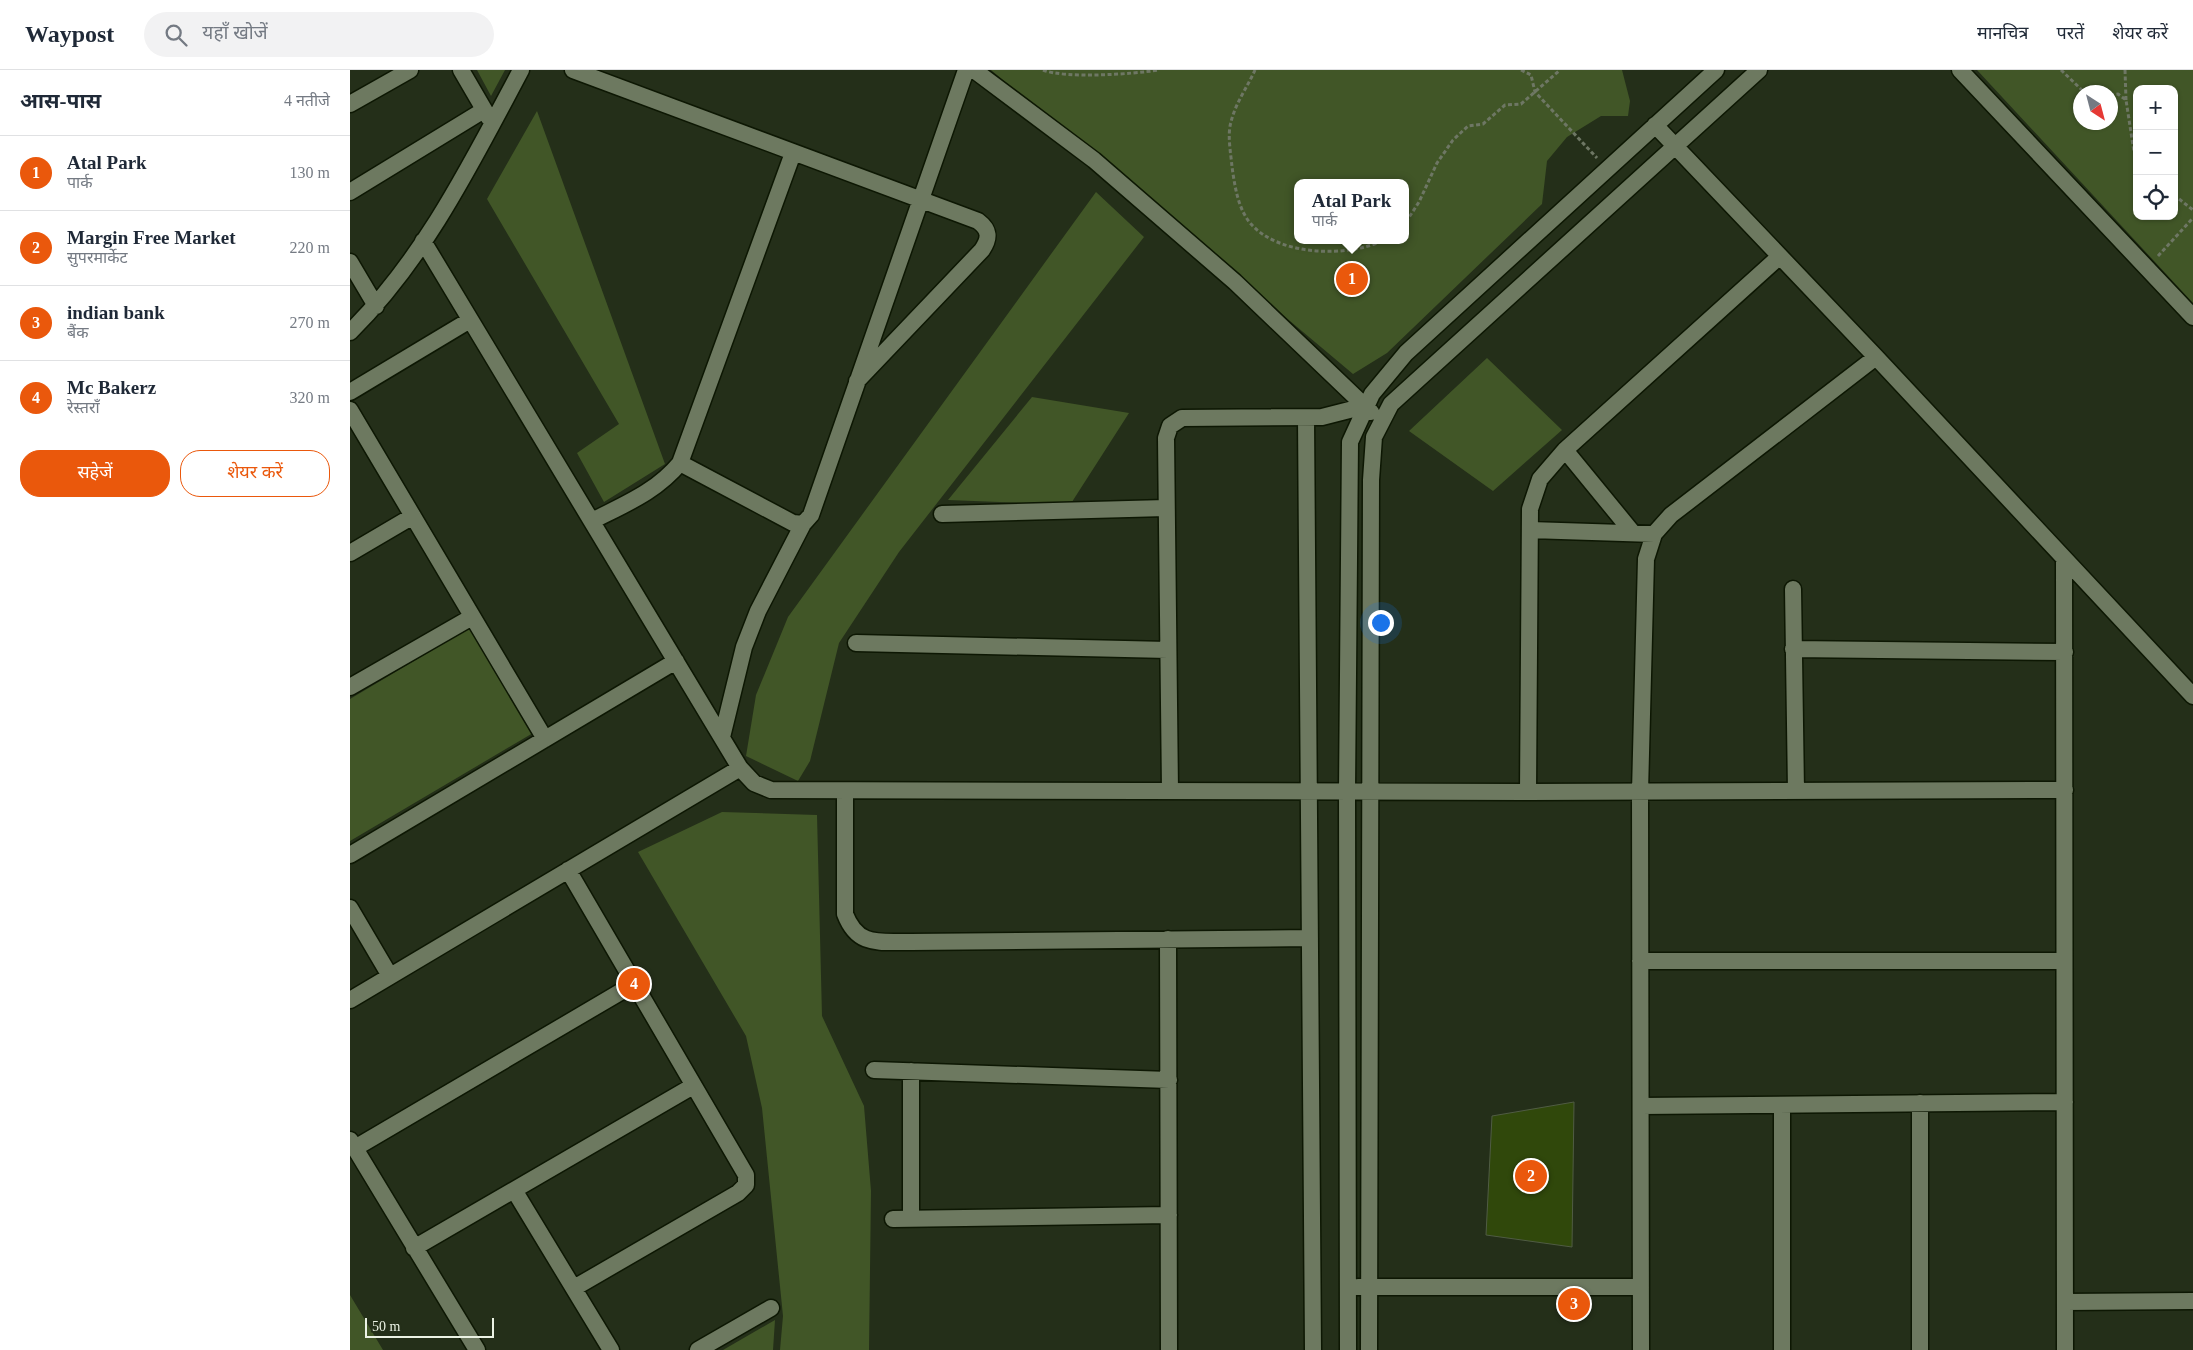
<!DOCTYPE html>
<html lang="hi">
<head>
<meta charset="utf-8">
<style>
  :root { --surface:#fff; --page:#f2f2f3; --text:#1f2937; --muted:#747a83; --line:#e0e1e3; --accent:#ea580c }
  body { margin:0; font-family:"Times New Roman","Noto Sans Devanagari",serif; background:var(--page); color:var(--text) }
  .controls { position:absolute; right:15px; top:15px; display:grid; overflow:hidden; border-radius:10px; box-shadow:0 1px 4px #0004 }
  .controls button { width:45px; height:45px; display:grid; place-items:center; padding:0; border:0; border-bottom:1px solid var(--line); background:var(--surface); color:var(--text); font:25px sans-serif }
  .compass { position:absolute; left:1723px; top:15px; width:45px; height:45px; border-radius:50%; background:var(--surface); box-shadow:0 1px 4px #0004; rotate:144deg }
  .scale { position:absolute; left:15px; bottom:12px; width:129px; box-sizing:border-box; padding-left:5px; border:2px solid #ebf2e4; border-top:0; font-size:14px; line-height:18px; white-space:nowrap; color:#ebf2e4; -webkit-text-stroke:4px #242f19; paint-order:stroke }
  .you { position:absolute; left:1030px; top:552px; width:18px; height:18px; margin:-12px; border:4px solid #fff; border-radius:50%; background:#1a73e8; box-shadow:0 0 0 8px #1a73e833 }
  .badge { display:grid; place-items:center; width:32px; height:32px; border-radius:50%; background:var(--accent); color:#fff; font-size:16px; font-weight:700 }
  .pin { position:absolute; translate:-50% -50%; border:2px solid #fff; box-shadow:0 1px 5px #0006 }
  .popup { position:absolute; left:944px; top:109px; width:115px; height:65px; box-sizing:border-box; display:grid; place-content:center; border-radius:10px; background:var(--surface); filter:drop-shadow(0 1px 4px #0005); font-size:16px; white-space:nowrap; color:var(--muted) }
  .popup b { font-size:19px; color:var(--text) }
  .popup::after { content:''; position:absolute; left:50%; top:100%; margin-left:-10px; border:10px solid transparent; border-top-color:var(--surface) }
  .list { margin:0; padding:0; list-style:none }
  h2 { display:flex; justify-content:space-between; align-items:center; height:65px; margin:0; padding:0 20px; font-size:21px }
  h2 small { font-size:16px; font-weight:400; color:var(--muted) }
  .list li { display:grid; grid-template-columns:32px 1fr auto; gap:15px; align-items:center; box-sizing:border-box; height:75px; padding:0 20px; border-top:1px solid var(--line) }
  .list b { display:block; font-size:19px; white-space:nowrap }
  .list p { margin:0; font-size:16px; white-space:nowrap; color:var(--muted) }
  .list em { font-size:16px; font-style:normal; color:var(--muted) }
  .actions { display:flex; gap:10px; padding:15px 20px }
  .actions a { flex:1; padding:11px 0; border:1px solid var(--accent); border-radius:20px; text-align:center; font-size:18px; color:var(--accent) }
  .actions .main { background:var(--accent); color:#fff }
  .icon { flex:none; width:28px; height:28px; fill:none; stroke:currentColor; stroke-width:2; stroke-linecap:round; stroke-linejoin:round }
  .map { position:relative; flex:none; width:1843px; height:1280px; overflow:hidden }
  header { display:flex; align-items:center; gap:30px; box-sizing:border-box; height:70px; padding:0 25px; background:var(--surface); border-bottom:1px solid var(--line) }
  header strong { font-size:24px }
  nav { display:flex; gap:28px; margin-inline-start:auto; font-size:18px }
  .search { width:350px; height:45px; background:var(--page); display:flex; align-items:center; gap:12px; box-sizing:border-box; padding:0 18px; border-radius:28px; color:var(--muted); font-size:19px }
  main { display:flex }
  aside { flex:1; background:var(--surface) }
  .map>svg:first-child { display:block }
  .green { fill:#415627; fill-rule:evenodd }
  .building { fill:#30480b; stroke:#505c44 }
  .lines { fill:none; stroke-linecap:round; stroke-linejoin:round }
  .minor-casing { stroke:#0d1703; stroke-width:19 }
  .path { stroke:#6e7764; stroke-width:3; stroke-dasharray:4 2.5; stroke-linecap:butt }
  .minor { stroke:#6d7960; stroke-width:16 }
</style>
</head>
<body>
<header>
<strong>Waypost</strong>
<div class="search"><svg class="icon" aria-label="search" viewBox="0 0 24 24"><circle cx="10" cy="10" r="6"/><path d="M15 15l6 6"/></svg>यहाँ खोजें</div>
<nav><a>मानचित्र</a><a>परतें</a><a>शेयर करें</a></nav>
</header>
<main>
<aside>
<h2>आस-पास<small>4 नतीजे</small></h2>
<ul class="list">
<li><span class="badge">1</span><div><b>Atal Park</b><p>पार्क</p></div><em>130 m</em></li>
<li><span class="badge">2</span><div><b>Margin Free Market</b><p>सुपरमार्केट</p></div><em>220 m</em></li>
<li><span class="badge">3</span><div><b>indian bank</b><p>बैंक</p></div><em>270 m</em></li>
<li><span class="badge">4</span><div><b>Mc Bakerz</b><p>रेस्तराँ</p></div><em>320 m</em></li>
</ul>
<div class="actions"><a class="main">सहेजें</a><a>शेयर करें</a></div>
</aside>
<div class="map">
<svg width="1843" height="1280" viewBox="0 0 1843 1280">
  <rect width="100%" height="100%" fill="#242f19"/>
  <path class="green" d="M127,0H155L141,26Z
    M641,0H1272L1280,31L1278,46H1251L1217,67L1197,91L1192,134L1037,283L1003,304ZM948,113H1056V170H948Z
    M1627,0H1843V233ZM1787,19H1824V146H1787ZM1730,22H1760V52H1730Z
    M187,41L315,394L254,432L227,383L269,354L137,129Z
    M746,122L794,167L549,482L489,573L460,691L448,711L396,686L406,625L438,547Z
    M1137,288L1212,360L1143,421L1059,361Z
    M682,327L779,343L720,435L598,430Z
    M121,557L183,663L0,771V629Z
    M372,742L467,745L472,946L514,1036L521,1121L519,1280H430L433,1246L412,1038L396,966L288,782Z
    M0,1225L33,1280H0Z
    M425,1250L423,1280H373Z"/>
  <path class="building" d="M1224,1032L1222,1177L1136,1165L1142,1046Z"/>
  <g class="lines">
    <defs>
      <path id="minor" d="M111,0L139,48
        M223,0L628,151C640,160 640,168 632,180L507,311
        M624,0L744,90L885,212L1021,342
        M1610,0L1843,247
        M0,34L60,0
        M1305,55L1526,287L1843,626
        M0,122L134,40
        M73,171L390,698L404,713L421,720L1178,722L1715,720
        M0,192L26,236
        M0,262C75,188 122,92 171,0
        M0,322L120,250
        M0,340L195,669
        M956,348L963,1280
        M1215,380L1283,463
        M330,393L443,453L453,454L461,445L616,0
        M592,444L816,438
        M242,451C275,434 306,422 330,393L443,83
        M1180,460L1304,464
        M0,483L63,446
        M1714,489L1715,1280
        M1443,519L1446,721
        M506,573L818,580
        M1443,579L1715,582
        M0,617L122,547
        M372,667L394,577L408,541L453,454
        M495,721V844C508,878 530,871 561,872L960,868
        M820,721L816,368L820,356L832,348L972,347L1015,336
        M1178,722L1180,439L1190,409L1215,380L1429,187
        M0,785L326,591
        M218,800L396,1105V1115L388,1123L224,1218
        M0,838L40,906
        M818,869L819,1280
        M1290,891H1714
        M0,930L390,698
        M524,1000L819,1010
        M561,1001V1149
        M1570,1033V1280
        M1432,1035V1280
        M1291,1036L1715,1032
        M0,1070L127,1280
        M5,1078L284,914
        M164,1120L261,1280
        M543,1149L819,1145
        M64,1178L343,1016
        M1008,1217H1291
        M1715,1232L1843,1231
        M348,1280L421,1238
        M998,1280L997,721L1000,372L1022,324L1056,283L1366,0
        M1019,1280L1021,410L1024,367L1041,334L1409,0
        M1291,1280L1290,722L1296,489L1304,464L1321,445L1526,287"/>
    </defs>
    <use href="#minor" class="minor-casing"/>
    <path class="path" d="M693,0C716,9 783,4 809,0
      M905,0C898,16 885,34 881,52C877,65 881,84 882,97C885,117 888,139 901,154C929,186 998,188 1034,170
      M1171,0L1181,5L1185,22L1247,88
      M1711,0L1734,22
      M1775,0L1776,30
      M1760,25L1768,24L1776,30L1784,82L1787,85
      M1824,125L1843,140
      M1056,152L1069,132L1087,93L1103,70L1118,56L1133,54L1155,35L1171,34L1210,0
      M1808,186L1843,148"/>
    <use href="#minor" class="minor"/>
  </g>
</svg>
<div class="controls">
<button>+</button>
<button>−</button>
<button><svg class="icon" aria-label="locate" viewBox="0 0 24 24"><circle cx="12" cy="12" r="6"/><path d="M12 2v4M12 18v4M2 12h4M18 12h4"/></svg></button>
</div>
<svg class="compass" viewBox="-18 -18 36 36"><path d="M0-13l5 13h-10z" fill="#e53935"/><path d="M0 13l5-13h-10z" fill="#747a83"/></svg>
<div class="scale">50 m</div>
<div class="you"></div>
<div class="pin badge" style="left:1002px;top:209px">1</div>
<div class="popup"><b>Atal Park</b>पार्क</div>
<div class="pin badge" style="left:1181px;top:1106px">2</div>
<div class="pin badge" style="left:1224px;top:1234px">3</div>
<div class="pin badge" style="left:284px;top:914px">4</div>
</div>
</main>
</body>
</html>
